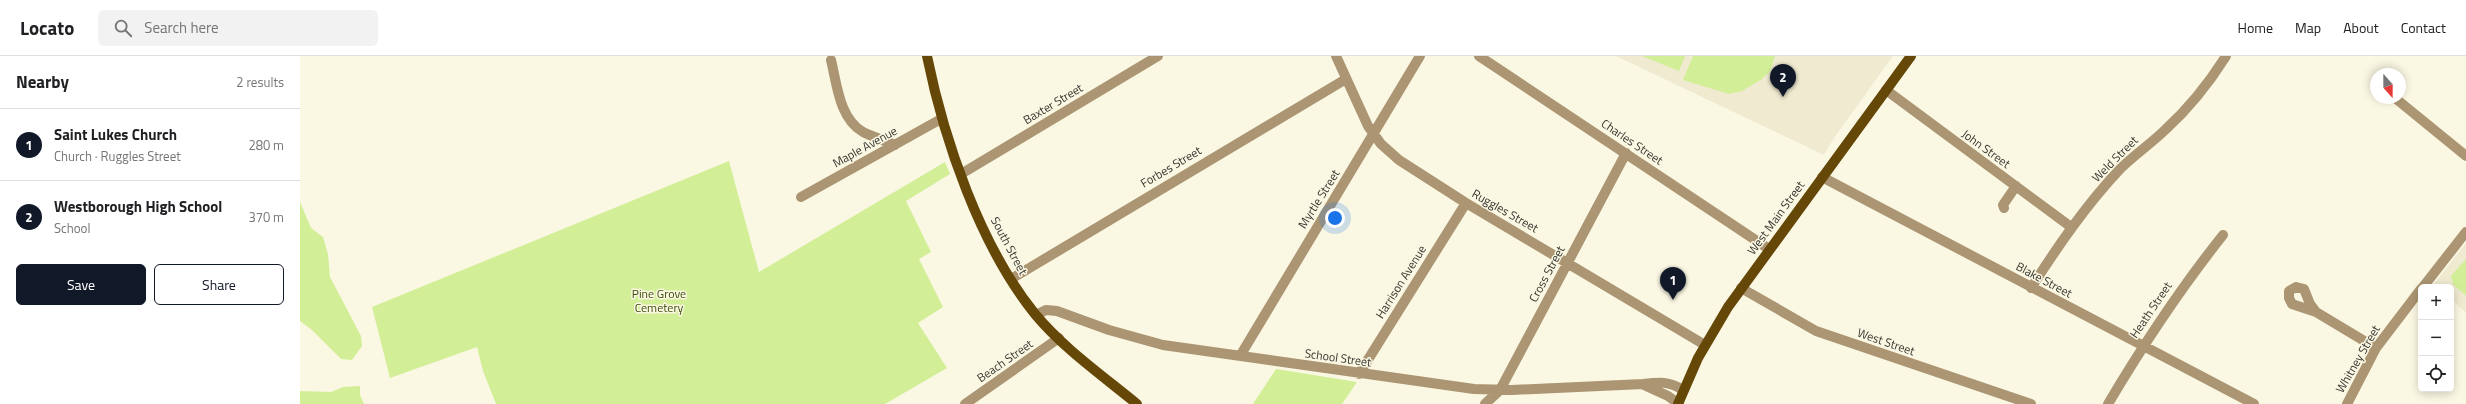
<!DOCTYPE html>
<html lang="en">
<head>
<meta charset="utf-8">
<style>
  :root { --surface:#fff; --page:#f2f2f2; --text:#202124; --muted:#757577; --line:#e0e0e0; --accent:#111827 }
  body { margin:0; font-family:"Titillium Web",sans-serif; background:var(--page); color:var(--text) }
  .controls { position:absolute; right:12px; bottom:12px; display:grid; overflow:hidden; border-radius:6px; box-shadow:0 2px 10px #0003 }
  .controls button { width:36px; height:36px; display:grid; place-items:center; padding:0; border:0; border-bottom:1px solid var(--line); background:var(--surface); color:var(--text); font:20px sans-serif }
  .compass { position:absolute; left:2070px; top:12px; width:36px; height:36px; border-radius:50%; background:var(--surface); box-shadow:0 2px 10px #0003; rotate:159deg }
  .you { position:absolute; left:1035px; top:162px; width:14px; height:14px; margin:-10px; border:3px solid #fff; border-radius:50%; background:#1a73e8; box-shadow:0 0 0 6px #1a73e833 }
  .badge { display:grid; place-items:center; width:26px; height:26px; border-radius:50%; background:var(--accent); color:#fff; font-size:13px; font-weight:700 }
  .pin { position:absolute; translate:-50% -33px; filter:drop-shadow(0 1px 2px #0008) }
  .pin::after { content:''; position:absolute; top:21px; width:14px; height:12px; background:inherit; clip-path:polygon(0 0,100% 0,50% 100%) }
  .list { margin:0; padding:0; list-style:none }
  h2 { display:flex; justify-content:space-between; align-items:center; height:52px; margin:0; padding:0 16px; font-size:17px }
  h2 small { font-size:13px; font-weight:400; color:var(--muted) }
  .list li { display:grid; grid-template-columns:26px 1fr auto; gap:12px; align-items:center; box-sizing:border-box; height:72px; padding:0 16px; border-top:1px solid var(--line) }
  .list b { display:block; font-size:15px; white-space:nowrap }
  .list p { margin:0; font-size:13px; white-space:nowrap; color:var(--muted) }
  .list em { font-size:13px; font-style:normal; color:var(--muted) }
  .actions { display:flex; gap:8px; padding:12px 16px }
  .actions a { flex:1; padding:9px 0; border:1px solid var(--accent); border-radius:6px; text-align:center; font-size:14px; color:var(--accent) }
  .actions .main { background:var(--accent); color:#fff }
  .icon { flex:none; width:22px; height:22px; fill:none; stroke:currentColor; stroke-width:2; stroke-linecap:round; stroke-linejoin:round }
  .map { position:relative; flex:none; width:2166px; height:348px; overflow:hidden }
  header { display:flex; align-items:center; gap:24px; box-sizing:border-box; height:56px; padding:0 20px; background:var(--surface); border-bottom:1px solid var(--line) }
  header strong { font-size:19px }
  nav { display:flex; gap:22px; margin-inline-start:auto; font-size:14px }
  .search { width:280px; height:36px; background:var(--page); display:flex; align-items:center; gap:10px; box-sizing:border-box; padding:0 14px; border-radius:6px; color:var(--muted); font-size:15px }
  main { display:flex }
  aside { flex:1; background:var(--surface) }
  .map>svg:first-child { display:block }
  .built { fill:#efead0 }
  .green { fill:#d2ef97 }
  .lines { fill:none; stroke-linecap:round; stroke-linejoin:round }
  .minor { stroke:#ab9572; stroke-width:10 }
  .major { stroke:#654708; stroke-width:10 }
  .labels { text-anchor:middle; stroke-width:3; stroke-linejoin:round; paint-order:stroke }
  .street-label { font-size:12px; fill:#37362f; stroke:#faf7e3 }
  .park-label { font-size:12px; fill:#3b4c06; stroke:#faf7e3 }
</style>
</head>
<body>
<header>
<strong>Locato</strong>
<div class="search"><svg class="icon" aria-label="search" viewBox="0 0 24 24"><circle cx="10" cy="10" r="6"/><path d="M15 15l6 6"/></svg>Search here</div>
<nav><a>Home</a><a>Map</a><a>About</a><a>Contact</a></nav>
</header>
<main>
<aside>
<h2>Nearby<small>2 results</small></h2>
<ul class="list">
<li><span class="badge">1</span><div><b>Saint Lukes Church</b><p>Church · Ruggles Street</p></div><em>280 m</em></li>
<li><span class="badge">2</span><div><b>Westborough High School</b><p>School</p></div><em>370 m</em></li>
</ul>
<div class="actions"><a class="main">Save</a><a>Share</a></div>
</aside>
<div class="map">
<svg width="2166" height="348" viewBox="0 0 2166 348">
  <rect width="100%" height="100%" fill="#faf7e3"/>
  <path class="built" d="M1316,0H1593L1534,82L1524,99Z
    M2166,187V257L2151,243V231H2137L2134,228Z"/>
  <path class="green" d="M1342,0H1385L1379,15Z
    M1393,0H1475L1470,15L1462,23L1442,35L1429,38L1383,24Z
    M429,105L459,216L645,106L650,118L606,145L631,196L619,203L643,251L618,267L647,312L585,348H196L183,315L177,291L90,322L72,251Z
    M0,146L11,172L23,181L28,198L30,221L61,280L62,290L52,304L41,303L12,274L0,265Z
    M2166,203V240L2153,228L2151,220Z
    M976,313L1057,326L1042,348H953Z
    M60,330V339L64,348H0V335L31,336L43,331Z"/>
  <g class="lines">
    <path class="minor" d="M1036,0L1068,70L1081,88L1099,104L1166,147L1405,289
      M1179,0L1469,193
      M531,4C537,28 539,62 563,76C573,81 584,84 595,89
      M1586,34L1771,171
      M2095,42L2166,100
      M661,118L858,0
      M1522,121L1954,348
      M501,141L641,63
      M1704,152L1703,149L1716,130
      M711,223L1046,23
      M2123,231L2166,176
      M1441,232L1516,275L1731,348
      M1731,232C1758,190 1786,149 1820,113C1835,98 1852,87 1866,73C1890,51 1909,27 1926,0
      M2016,256L1992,248L1989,242V235L1996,231L2004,233L2010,248L2016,256L2076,292
      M736,259L746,254L757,255L809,274L863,289L1174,333L1212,334L1343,328C1360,326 1369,325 1383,334
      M940,300L1120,0
      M1059,318L1166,147
      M1344,329L1368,340L1379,348
      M665,348L759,282
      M1185,348L1200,334L1326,97
      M1808,348C1843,289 1880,233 1923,179
      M2047,348L2076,292L2121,233"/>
    <path class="major" d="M627,0C644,84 680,190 735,258C763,292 803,320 837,348
      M1378,348L1398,302L1428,251L1611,0"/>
  </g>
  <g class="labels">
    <g class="street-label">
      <text transform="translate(753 48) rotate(-31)" y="4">Baxter Street</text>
      <text transform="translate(1332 86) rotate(34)" y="4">Charles Street</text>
      <text transform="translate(565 91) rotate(-29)" y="4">Maple Avenue</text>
      <text transform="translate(1686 93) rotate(36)" y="4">John Street</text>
      <text transform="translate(1815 103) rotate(-45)" y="4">Weld Street</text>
      <text transform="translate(871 111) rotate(-31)" y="4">Forbes Street</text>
      <text transform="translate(1019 143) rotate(-58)" y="4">Myrtle Street</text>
      <text transform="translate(1205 155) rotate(30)" y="4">Ruggles Street</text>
      <text transform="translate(1476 162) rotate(-54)" y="4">West Main Street</text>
      <text transform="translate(709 190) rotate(62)" y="4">South Street</text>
      <text transform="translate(1247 218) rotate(-62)" y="4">Cross Street</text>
      <text transform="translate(1744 224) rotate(28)" y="4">Blake Street</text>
      <text transform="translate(1101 226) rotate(-58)" y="4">Harrison Avenue</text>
      <text transform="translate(1851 254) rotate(-56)" y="4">Heath Street</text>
      <text transform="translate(1586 286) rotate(19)" y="4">West Street</text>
      <text transform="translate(1038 302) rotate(8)" y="4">School Street</text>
      <text transform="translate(2058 303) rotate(-60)" y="4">Whitney Street</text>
      <text transform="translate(705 305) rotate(-35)" y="4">Beach Street</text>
    </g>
    <g class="park-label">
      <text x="359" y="242">Pine Grove<tspan x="359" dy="14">Cemetery</tspan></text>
    </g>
  </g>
</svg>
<div class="controls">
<button>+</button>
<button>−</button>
<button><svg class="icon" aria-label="locate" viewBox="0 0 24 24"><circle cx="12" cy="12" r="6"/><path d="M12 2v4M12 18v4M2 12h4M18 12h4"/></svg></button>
</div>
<svg class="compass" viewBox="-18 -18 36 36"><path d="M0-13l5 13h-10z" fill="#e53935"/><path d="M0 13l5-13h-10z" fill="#757577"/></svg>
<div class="you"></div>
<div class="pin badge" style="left:1373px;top:244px">1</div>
<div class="pin badge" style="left:1483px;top:41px">2</div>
</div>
</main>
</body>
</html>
